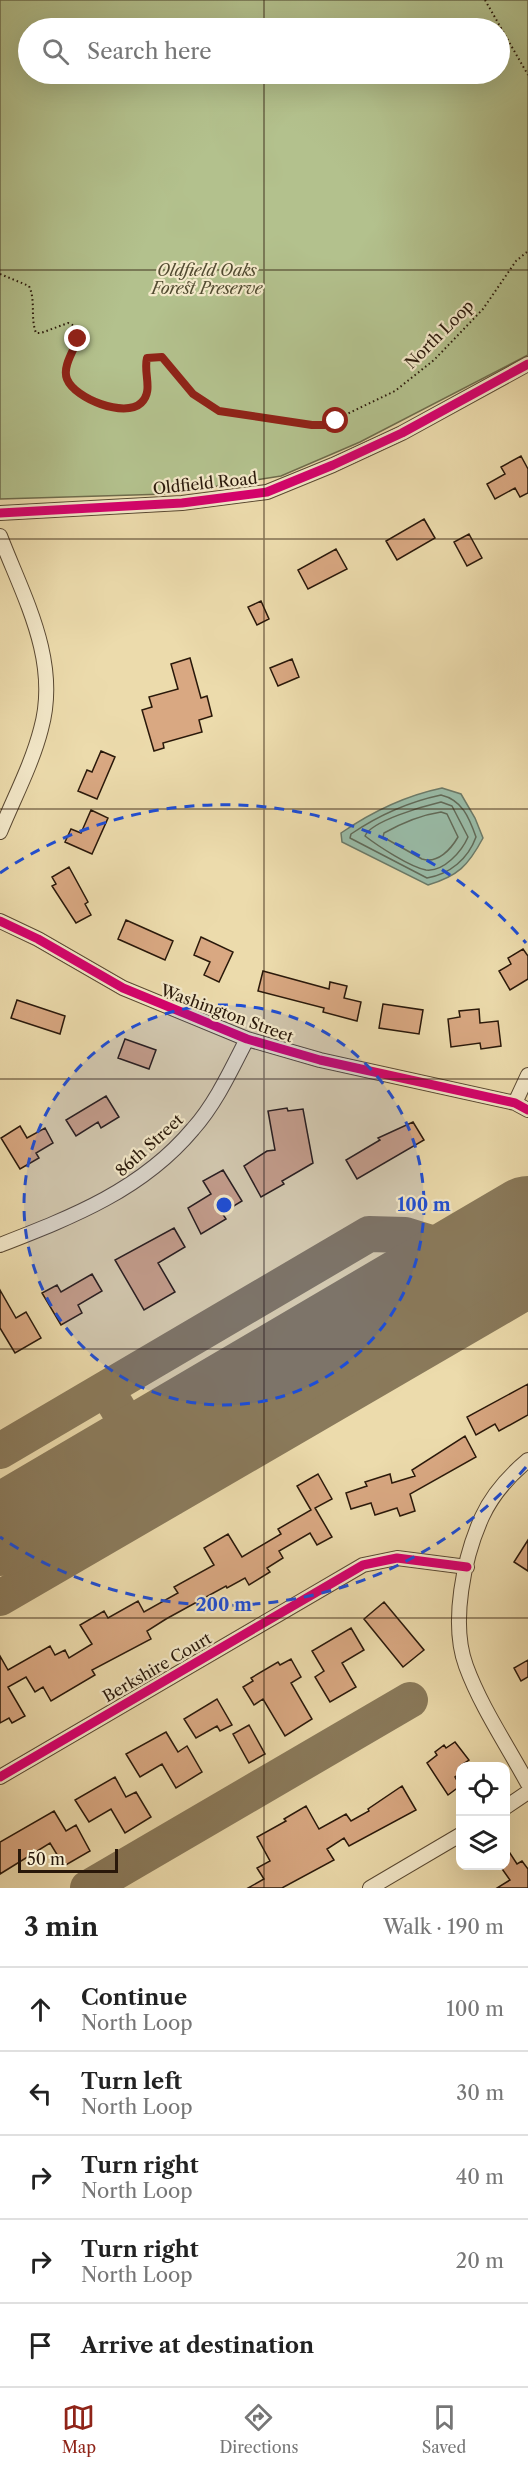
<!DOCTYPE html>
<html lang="en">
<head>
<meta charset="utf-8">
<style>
  :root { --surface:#fff; --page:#f6f6f6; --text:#222; --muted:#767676; --line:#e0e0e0; --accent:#8f2418 }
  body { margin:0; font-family:"Libre Caslon Text",serif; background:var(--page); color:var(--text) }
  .controls { position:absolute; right:18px; bottom:18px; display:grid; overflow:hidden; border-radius:12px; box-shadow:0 6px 24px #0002 }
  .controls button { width:54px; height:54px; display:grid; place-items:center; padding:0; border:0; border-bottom:2px solid var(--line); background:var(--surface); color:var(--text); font:30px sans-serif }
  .scale { position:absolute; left:18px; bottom:15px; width:100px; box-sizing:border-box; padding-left:6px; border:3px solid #29180a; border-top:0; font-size:16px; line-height:21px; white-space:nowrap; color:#29180a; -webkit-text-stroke:4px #f3e8c9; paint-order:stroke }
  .stop { position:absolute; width:18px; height:18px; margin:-14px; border:4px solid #8f2418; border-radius:50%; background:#fff }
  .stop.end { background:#8f2418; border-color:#fff; box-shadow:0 2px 6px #0008 }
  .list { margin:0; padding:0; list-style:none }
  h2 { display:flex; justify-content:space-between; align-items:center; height:78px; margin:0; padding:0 24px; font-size:26px }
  h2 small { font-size:20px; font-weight:400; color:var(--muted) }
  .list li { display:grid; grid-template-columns:39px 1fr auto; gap:18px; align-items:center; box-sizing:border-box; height:84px; padding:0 24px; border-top:2px solid var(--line) }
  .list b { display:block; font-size:22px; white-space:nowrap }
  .list p { margin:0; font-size:20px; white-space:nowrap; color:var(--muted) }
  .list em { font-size:20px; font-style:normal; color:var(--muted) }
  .icon { flex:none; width:33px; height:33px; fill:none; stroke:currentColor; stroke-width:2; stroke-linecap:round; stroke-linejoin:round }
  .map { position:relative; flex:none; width:528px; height:1888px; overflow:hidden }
  .search { position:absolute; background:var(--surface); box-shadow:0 6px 24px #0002; left:18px; right:18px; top:18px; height:66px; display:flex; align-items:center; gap:15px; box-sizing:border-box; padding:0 21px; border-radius:33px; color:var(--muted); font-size:22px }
  .sheet { height:498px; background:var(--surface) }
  nav { display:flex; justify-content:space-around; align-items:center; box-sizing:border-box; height:84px; border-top:2px solid var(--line); background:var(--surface); font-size:16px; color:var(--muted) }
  nav a { display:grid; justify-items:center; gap:3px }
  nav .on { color:var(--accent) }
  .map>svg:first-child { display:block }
  .green { fill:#b3c18d; stroke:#6e6c4c; stroke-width:1.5; fill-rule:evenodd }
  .water { fill:#99bba7; stroke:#6c7a68; stroke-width:1.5 }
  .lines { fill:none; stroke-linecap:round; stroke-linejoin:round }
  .shore { stroke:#616a58; stroke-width:1.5 }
  .taxiway { stroke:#8a7a5b; stroke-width:36 }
  .runway { stroke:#8a7a5b; stroke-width:90 }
  .building { fill:#d9a882; stroke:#29180a; stroke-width:1.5 }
  .minor-casing { stroke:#5a4932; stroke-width:16 }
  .path { stroke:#29180a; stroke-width:2; stroke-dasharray:1.5 3; stroke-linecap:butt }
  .minor { stroke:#f3e8c9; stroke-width:14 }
  .cycleway-casing { stroke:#f3e8c9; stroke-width:13 }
  .cycleway { stroke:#d6006c; stroke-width:9 }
  .route { stroke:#8f2418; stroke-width:8 }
  .grid { fill:none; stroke:#29180a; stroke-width:1.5; stroke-opacity:0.55 }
  .ring { fill:none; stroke:#1d4ed8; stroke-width:3; stroke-dasharray:10 8 }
  .labels { text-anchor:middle; stroke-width:4.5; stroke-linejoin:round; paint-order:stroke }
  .park-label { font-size:16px; font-style:italic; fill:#524b31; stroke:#f3e8c9 }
  .street-label { font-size:16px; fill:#29180a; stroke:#f3e8c9 }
  .centre { fill:#1d4ed8; stroke:#f3e8c9; stroke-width:3 }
  .ring-label { font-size:18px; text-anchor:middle; font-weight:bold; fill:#1d4ed8; stroke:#f3e8c9; stroke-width:4.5; stroke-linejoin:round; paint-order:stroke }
</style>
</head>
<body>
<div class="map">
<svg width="528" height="1888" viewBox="0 0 528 1888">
  <rect width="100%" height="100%" fill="#ecdbac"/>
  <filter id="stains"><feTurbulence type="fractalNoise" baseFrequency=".00333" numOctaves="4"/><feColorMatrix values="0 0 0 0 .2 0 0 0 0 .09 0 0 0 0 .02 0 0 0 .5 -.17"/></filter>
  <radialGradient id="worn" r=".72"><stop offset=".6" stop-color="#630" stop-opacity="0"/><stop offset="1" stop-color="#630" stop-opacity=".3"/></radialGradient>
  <path class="green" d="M0,0H528V355L360,442L281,476L167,494L0,499ZM28,28H500V74H28Z"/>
  <path class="water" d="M442,788L461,794L475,818L483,838C468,866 458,876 428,885L342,842L341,833C373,811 404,796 442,788Z"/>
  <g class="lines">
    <path class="shore" d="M441,795C462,800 469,817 476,837C468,859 450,874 427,878L350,838L351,834C379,815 408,802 441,795Z
      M441,802L452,806L468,837C462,851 444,872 426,870C410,867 378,846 365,836C371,821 424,806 441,802Z
      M441,812L447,814L458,837C451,849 438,864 422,859L383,837L384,833C402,823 421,815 441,812Z"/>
    <path class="taxiway" d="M106,1389L172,1498
      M0,1451L369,1234L405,1235L470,1255
      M0,1598L528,1291
      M88,1888L410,1700"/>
    <path class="runway" d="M0,1531L528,1221"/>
  </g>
  <path class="building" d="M521,456L528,469V493L520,497L515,488L495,499L487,484L505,474L501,467Z
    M424,519L435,538L397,560L386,541Z
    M469,534L482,558L467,566L454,542Z
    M336,549L347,569L308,589L298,570Z
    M261,601L269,619L257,625L248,607Z
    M190,658L201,698L207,696L212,716L199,720L202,732L163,743L164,748L154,751L142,710L152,707L149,697L178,689L171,664Z
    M292,659L299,677L278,686L270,668Z
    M101,751L115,757L97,799L78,791L87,770L92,772Z
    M91,810L108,818L92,854L65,842L71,829L81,833Z
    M69,867L88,902L85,904L91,915L76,923L52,886L56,884L52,877Z
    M126,920L173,941L165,960L118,939Z
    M201,937L233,952L219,982L204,975L210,962L194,955Z
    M523,949L528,956V979L510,990L499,971L511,964L508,958Z
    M263,971L329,989L330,982L347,986L344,998L361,1002L357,1021L323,1012L324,1008L258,991Z
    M17,1000L65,1016L60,1034L11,1018Z
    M383,1004L423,1010L419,1034L379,1028Z
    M479,1009L480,1023L498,1021L501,1046L481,1049L480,1043L451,1047L448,1019L460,1017L459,1011Z
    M125,1039L156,1050L149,1069L118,1058Z
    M106,1096L119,1117L101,1128L98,1122L76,1136L66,1120Z
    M287,1108L288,1111L303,1109L313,1163L282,1181L284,1184L261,1197L244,1166L267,1151L275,1150L268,1111Z
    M413,1122L424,1140L357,1179L346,1160L380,1140L378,1138Z
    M20,1126L27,1138L45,1128L53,1143L36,1153L39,1158L20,1169L1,1138Z
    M223,1170L242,1201L222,1213L226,1219L201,1234L188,1208L211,1194L203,1181Z
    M174,1228L185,1247L158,1263L175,1292L144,1310L115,1260Z
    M92,1274L102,1291L78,1305L82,1313L61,1325L42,1293L57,1285L61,1292Z
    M0,1290L16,1318L26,1312L41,1338L15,1353L0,1328Z
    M528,1384V1415L499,1431L495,1424L476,1435L467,1417Z
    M465,1436L476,1457L410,1494L415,1511L400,1516L397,1508L375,1515L371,1503L351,1509L346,1493L367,1486L365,1482L390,1474L392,1483L415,1476L412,1470Z
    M318,1474L332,1499L315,1508L332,1537L317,1545L310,1533L279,1551L283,1558L267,1568L270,1572L249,1585L245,1578L227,1588L226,1586L166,1619L147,1631L151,1639L92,1670L95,1675L51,1701L43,1687L35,1692L26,1677L8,1687L25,1716L12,1723L9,1718L0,1723V1656L8,1670L50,1646L55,1655L65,1650L69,1658L92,1644L80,1625L104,1611L108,1618L138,1601L144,1612L178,1593L174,1587L214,1565L204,1548L228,1534L242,1557L281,1534L278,1529L311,1510L297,1486Z
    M528,1540V1571L514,1562Z
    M384,1602L424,1650L403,1667L364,1619Z
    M351,1628L364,1650L342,1663L356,1687L330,1702L315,1677L324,1671L312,1651Z
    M291,1659L301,1677L291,1683L312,1719L285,1736L263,1699L254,1705L243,1687L253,1681L251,1678L278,1662L280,1665Z
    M528,1660V1677L521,1681L514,1668Z
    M217,1699L232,1725L220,1731L217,1726L196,1738L184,1719Z
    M249,1725L265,1754L249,1763L233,1734Z
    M166,1732L178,1752L187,1746L202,1772L176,1788L162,1764L140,1777L126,1754Z
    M455,1742L469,1760L460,1766V1773L455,1777L460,1786L448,1795L427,1763L437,1755L435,1752L444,1745L446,1748Z
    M115,1777L126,1797L136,1792L151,1817L125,1833L111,1809L89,1822L75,1800Z
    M402,1786L416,1810L349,1846L344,1838L327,1849L334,1860L282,1888H248L264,1879L257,1868L270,1861L257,1837L286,1821L284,1819L306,1806L319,1829L346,1814L351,1821L369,1811L368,1809Z
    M54,1811L66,1831L76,1825L90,1851L64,1866L50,1843L0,1874V1842Z
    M506,1847L517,1864L522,1861L528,1869V1888H497L510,1880L500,1866H506Z"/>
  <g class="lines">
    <defs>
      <path id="minor" d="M0,513L182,503L267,492L333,465L402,433L528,364
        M0,536C24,598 60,661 41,729C32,764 14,798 0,832
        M0,921L38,939L123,988L247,1039L320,1060L515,1103L528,1110
        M515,1103L528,1075
        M0,1245C72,1217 142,1190 193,1129C216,1103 231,1070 247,1039
        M528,1460C510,1475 492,1495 482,1517C464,1557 450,1623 466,1666C481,1707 507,1745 528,1784
        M0,1777L363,1565L397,1558L467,1567
        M506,1807L528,1792
        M370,1888L460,1835"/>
    </defs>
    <use href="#minor" class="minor-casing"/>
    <path class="path" d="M485,0L528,75
      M0,274L29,286C36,301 30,317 36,333H41L68,323L75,326C86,345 61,359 67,378C73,398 126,419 142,402C154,390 143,373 147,358L162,357L193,394L219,411L324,425L395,391L434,360L483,309L516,261L528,251"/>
    <use href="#minor" class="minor"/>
    <defs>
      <path id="cycleway" d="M0,513L182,503L267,492L333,465L402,433L528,364
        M0,921L38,939L123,988L247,1039L320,1060L515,1103L528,1110
        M0,1777L363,1565L397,1558L467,1567"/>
    </defs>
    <use href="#cycleway" class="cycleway-casing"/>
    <use href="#cycleway" class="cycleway"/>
  </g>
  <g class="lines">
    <path class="route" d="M78,339C74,350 62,367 67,379C75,399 125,418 141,403C154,391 143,373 147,358L162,357L193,394L219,411L312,425H324L336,421"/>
  </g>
  <path class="grid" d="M264,0V28M264,74V1888M0,270H528M0,539H528M0,809H528M0,1079H528M0,1349H528M0,1618H528"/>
  <circle cx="224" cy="1205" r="200" fill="#1d4ed8" fill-opacity=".12"/>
  <g class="ring">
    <circle cx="224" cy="1205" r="200"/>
    <path d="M526 1467A400 400 0 0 1 0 1537M0 873A400 400 0 0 1 526 943"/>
  </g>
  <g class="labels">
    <g class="park-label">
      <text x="207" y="276">Oldfield Oaks<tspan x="207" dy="18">Forest Preserve</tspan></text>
    </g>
    <g class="street-label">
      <text transform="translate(439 334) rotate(-45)" y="6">North Loop</text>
      <text transform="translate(205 483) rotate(-6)" y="6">Oldfield Road</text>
      <text transform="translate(227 1013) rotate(20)" y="6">Washington Street</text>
      <text transform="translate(149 1145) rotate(-42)" y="6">86th Street</text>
      <text transform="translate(157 1667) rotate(-30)" y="6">Berkshire Court</text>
    </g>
  </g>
  <circle cx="224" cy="1205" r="9" class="centre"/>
  <g class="ring-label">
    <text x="424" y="1211">100 m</text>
    <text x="224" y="1611">200 m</text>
  </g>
  <rect width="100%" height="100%" filter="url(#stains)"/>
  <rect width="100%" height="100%" fill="url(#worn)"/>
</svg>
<div class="controls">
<button><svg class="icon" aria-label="locate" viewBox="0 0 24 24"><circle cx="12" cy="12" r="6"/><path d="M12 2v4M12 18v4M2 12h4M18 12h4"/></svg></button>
<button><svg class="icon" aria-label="layers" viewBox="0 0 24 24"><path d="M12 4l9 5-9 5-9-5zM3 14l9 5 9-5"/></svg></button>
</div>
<div class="scale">50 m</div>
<div class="stop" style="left:336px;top:421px"></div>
<div class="stop end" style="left:78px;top:339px"></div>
<div class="search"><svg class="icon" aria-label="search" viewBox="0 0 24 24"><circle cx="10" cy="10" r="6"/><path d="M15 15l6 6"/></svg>Search here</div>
</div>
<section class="sheet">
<h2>3 min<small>Walk · 190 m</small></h2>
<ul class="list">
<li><svg class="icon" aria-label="ahead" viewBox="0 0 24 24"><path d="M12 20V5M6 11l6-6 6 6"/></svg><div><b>Continue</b><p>North Loop</p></div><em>100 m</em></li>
<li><svg class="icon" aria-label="left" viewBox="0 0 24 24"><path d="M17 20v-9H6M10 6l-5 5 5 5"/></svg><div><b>Turn left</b><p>North Loop</p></div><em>30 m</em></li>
<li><svg class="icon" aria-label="right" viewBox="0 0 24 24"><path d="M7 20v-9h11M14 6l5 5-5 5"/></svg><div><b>Turn right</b><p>North Loop</p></div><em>40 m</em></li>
<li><svg class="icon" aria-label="right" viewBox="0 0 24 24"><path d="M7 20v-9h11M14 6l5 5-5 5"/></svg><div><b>Turn right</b><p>North Loop</p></div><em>20 m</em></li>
<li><svg class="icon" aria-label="arrive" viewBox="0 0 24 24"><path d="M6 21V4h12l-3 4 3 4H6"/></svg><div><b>Arrive at destination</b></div></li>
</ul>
</section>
<nav>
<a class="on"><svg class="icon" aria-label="map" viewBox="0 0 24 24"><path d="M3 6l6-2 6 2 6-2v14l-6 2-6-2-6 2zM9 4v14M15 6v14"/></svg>Map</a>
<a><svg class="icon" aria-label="directions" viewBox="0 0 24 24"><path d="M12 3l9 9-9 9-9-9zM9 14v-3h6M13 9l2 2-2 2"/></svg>Directions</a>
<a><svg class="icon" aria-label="saved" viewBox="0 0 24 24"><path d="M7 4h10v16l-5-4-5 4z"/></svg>Saved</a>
</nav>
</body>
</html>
